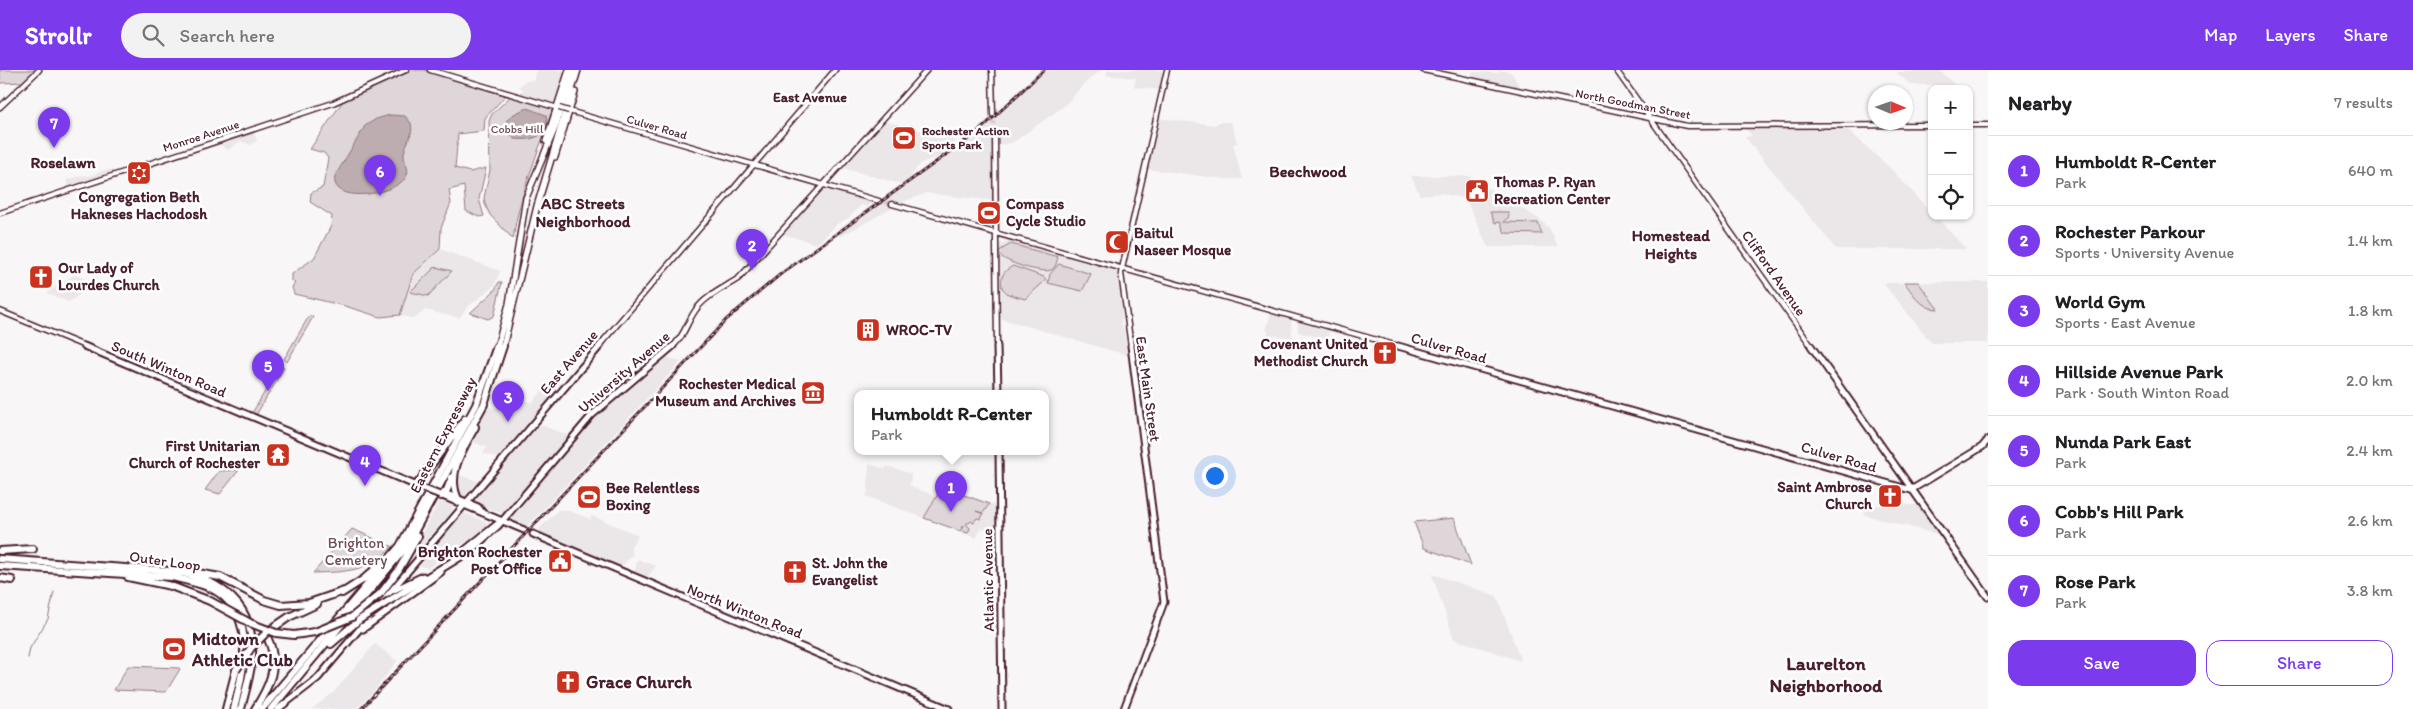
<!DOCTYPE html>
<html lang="en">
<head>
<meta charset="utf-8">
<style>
  :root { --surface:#fff; --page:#f2f2f2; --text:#202124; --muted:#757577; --line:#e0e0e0; --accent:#7c3aed }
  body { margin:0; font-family:Itim,sans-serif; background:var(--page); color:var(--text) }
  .controls { position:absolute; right:15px; top:15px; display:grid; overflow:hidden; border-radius:10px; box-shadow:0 1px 4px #0004 }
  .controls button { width:45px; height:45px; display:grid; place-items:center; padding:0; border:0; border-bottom:1px solid var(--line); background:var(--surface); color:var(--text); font:25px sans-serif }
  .compass { position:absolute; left:1868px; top:15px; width:45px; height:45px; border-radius:50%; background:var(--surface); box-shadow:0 1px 4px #0004; rotate:92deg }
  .you { position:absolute; left:1214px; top:405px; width:18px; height:18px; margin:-12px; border:4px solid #fff; border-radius:50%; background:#1a73e8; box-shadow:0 0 0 8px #1a73e833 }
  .badge { display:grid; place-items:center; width:32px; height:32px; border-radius:50%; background:var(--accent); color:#fff; font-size:16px; font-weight:700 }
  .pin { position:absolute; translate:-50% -41px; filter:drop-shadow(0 1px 2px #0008) }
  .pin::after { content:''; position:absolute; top:26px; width:18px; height:15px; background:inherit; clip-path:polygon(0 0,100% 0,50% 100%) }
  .popup { position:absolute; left:854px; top:320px; width:195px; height:65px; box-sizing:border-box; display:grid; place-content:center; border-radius:10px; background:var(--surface); filter:drop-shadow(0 1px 4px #0005); font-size:16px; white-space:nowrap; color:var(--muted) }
  .popup b { font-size:19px; color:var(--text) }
  .popup::after { content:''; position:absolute; left:50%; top:100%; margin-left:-10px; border:10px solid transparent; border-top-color:var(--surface) }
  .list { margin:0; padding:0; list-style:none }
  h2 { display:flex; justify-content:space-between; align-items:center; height:65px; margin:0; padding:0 20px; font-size:21px }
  h2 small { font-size:16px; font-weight:400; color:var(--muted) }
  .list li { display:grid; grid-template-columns:32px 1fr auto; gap:15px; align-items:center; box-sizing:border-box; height:70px; padding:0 20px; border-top:1px solid var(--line) }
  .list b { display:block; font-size:19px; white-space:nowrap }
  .list p { margin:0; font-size:16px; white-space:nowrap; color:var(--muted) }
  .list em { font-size:16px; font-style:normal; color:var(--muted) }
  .actions { display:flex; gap:10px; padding:15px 20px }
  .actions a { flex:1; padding:11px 0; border:1px solid var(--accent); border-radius:15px; text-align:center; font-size:18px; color:var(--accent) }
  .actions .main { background:var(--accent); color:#fff }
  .icon { flex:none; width:28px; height:28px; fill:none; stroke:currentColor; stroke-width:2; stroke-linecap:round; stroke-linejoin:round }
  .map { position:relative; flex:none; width:1988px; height:639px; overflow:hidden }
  header { display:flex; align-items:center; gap:30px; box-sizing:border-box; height:70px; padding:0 25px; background:var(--accent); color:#fff }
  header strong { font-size:24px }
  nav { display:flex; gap:28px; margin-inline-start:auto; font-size:18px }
  .search { width:350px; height:45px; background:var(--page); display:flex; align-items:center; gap:12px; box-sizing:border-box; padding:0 18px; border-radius:28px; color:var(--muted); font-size:19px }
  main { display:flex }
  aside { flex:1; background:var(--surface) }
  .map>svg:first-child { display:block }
  .built { fill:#ebe6e8 }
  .green { fill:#ded6d9; stroke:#947a82 }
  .water { fill:#bdadb0; stroke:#8f747b }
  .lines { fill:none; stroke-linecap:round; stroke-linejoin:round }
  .stream { stroke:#8f747b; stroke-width:1 }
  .major-tunnel-far1 { stroke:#d5cbce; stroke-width:4; stroke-dasharray:4 2; stroke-linecap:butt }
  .major-tunnel { stroke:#d5cbce; stroke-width:5; stroke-dasharray:5 2.5; stroke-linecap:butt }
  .major-far1-casing { stroke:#4a1f2b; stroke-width:7 }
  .major-casing { stroke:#4a1f2b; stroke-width:9 }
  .highway-far1-casing { stroke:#4a1f2b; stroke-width:8 }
  .highway-casing { stroke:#4a1f2b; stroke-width:10 }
  .major-far1 { stroke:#fff; stroke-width:4 }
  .major { stroke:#fff; stroke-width:5 }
  .highway-far1 { stroke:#fff; stroke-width:5 }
  .highway { stroke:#fff; stroke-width:6 }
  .rail-casing { stroke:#4a1f2b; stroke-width:3 }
  .rail { stroke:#fff; stroke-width:1; stroke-dasharray:3; stroke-linecap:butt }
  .major-bridge-far1-casing { stroke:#4a1f2b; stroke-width:7; stroke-linecap:butt }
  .major-bridge-casing { stroke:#4a1f2b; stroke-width:9; stroke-linecap:butt }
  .highway-bridge-casing { stroke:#4a1f2b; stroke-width:10; stroke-linecap:butt }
  .major-bridge-far1 { stroke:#fff; stroke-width:4 }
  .major-bridge { stroke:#fff; stroke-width:5 }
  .highway-bridge { stroke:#fff; stroke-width:6 }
  .labels { text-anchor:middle; stroke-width:5; stroke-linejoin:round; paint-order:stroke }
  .far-street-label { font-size:12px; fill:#4a1f2b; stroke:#fff }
  .far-park-label { font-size:12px; fill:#6f4d56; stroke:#fff }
  .far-poi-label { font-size:12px; font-weight:bold; fill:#4a1f2b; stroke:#fff; text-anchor:start }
  .far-neighbourhood-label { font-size:14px; font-weight:bold; fill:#4a1f2b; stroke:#fff }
  .poi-label { font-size:15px; font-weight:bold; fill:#4a1f2b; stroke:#fff; text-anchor:start }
  .street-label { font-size:15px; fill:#4a1f2b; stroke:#fff }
  .park-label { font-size:15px; fill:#6f4d56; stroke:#fff }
  .neighbourhood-label { font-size:16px; font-weight:bold; fill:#4a1f2b; stroke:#fff }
  .near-poi-label { font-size:18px; font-weight:bold; fill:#4a1f2b; stroke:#fff; text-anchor:start }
  .near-neighbourhood-label { font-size:19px; font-weight:bold; fill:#4a1f2b; stroke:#fff }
</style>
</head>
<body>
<header>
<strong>Strollr</strong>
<div class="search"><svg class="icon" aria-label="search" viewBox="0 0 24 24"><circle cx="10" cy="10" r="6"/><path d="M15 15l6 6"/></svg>Search here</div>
<nav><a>Map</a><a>Layers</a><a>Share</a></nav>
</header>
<main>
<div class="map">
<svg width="1988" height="639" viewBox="0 0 1988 639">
  <rect width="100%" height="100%" fill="#f8f6f7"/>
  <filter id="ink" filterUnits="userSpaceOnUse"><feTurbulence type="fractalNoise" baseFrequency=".02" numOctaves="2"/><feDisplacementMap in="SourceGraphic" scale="10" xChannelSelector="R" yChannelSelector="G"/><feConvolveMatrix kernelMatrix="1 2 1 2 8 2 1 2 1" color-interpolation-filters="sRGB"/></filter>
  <g filter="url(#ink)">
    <path class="built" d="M537,0H565L555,32L551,33L519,24L524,20L519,17L526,11L534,10Z
      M1040,0H1101L1084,14L1064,36L1012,73L993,75L994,131L927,123L905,131L841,166L835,162L940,86L921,93L910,107L901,114L843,98L885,51L956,70L948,80L995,45Z
      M1108,0H1155L1164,1L1160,20L1134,17L1136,8L1106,5Z
      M1498,0L1511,2L1522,20L1484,12V9H1474L1471,2L1499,3Z
      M1940,1L1955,15H1911L1896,2Z
      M1157,48L1215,55L1219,52H1231L1237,73L1233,74L1242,109H1225L1147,99Z
      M1845,57L1894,102L1932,143V146H1935L1966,179H1836L1745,67L1752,66L1745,58Z
      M253,61L257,71L250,75L241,71L228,80L222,76L220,72Z
      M105,100H114L108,105L68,117L66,110L84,105L90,106Z
      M1411,106H1468L1539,149L1549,158L1558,177H1488L1466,129L1441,123L1420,125Z
      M824,118L873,131L867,137L861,135L850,147L837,154L817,174L783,164Z
      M1011,170L1116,199L1122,242L1121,254L1124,260L1127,285L999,248V174Z
      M440,179L500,201L494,216L469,236L459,248L425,240L414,249L400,245L413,204Z
      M74,205L96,213L69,232L47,223Z
      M1988,212V273H1932L1883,213Z
      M1271,242L1291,249L1292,268L1268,265V261H1266Z
      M1298,250L1330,259L1327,269L1298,262Z
      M668,287L681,292L542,441L525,458L510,449L593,348Z
      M548,319L556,322L499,388L483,383L487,377L470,371L488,337L497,339L509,326L532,333L543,320Z
      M538,354L567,365L568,367L504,444L471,433V430Z
      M869,394L885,399L887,396L911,404L910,416L935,426L941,416L997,436V463L982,458L976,468L866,426L868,421Z
      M456,404L478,411L465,426L458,424Z
      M439,431L451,435L453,440L414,486L411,484Z
      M1863,431L1876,435H1920L1940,465L1865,445Z
      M558,440H567L590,449L592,446L638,465L630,478L633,484L623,495H618L540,462L539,459Z
      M462,442L491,454L474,469L462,474L428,498L418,495Z
      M638,489L656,496L646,509L634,502Z
      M1432,504L1497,526L1521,591L1454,569Z
      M375,574L397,591L374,621L356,639H312L333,623Z"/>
    <path class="green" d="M0,0H35L23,12L0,13Z
      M409,0H424L506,25L485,48L484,61L458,64L455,98L470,102L486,98L479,129L484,146L479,147L466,141L464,116L449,120L451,133L441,158L440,179L413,204L400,245L380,247L345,236L294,224L292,217L295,213L292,211V204L314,188L331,156L332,146L310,132L311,123L323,117L328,88L324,83L310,79L343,31Z
      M511,26L553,38C539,82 519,124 513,169L490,145L485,134L484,128L490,100L489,51L492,44Z
      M1490,142H1508L1509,147L1503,152L1538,153L1542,164L1505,163L1500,152L1495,153Z
      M1011,174L1058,187C1056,192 1057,197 1051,200C1042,204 1003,192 999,184V181Z
      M1059,194L1091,204L1082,221L1048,213L1050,204Z
      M1013,196L1044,207L1046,210L1025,229L1008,224L1002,218C1000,207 1003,201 1013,196Z
      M435,197L452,201L428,226L410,222Z
      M499,212H502L494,246L488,249L470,243L494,221Z
      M1904,212H1918L1938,239C1922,239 1914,225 1904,212Z
      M309,246L313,247L287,292L284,289Z
      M281,295L284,298L256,345L252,343Z
      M239,400L220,424L205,420L219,401Z
      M942,417L989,434L983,443L976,441L983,444L981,449L977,448L974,452L972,451L966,454L970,458L968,463L962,461L964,455L960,461L924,448Z
      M1454,448L1471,495L1424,478L1414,452Z
      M352,459L373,468L380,474L392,476C370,502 345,502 313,503Z
      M128,596L179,598L180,599L166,622L114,620Z"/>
    <path class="water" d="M527,38L546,45C552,67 531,71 514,69L508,63L506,51L514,44Z
      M390,45L405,46L411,53C414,65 406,72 404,83C403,91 410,99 407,105C399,125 329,136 335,106L365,56L376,49Z"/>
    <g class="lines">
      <path class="stream" d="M28,588L30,578L48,549L54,522"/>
      <path class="major-tunnel-far1" d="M993,45L995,66
        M879,131L892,134"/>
      <path class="major-tunnel" d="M524,460L533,464"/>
      <defs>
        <path id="major-far1" d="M430,0L558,38
          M992,0L993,45
          M1423,0L1687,56L1932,55
          M1616,0L1812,277
          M0,37L39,0
          M569,41L879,131
          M1969,55H1988
          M995,66L997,277
          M892,134L1402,277
          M0,143L333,33L406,0
          M0,241L87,277
          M598,277L835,0
          M672,277C684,267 686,254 695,241C705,226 724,218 739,208L927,0
          M1131,277L1121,203L1167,0"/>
        <path id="major" d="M84,276L422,418
          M997,276L998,323
          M1398,276L1911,420L1982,377L1988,370
          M1811,276L1988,527
          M999,381L1002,639
          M416,415L425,403
          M440,425L524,460
          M442,425L447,424L478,437L483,443
          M533,464L949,639
          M468,483L498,456L592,345L673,276
          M460,484L501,451
          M392,521L423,506
          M379,535L600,276
          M363,559L441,502
          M278,639L318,608L373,543
          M1124,639L1164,532L1131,276"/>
        <path id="highway-far1" d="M546,71L569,0
          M555,87L575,22
          M497,277L509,234L526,128L555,58L573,0
          M503,277L537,136L578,0"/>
        <path id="highway" d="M425,403L465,349
          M441,426L447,420L452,407
          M458,429C446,404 463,379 475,357
          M0,481L33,479
          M0,489C42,492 83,495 125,498C152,500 182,499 207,511C225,519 242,534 248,553C258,582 248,611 241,639
          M0,496L172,507C188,511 206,514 219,523C257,550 243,602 234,639
          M186,501L220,507L264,530L281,535L309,533L344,521
          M128,507L171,516L210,531
          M0,508L12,510
          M342,523L364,509L382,493
          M381,523L398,501L418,466
          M392,529L468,482
          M267,562L289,547L317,534
          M276,563L294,565L315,562
          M331,574L359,550
          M226,639L236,600
          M255,639C269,617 280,595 268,569
          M262,639L400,476L476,335L497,276
          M271,639L406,477L484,334L503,276"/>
      </defs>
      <use href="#major-far1" class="major-far1-casing"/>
      <use href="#major" class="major-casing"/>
      <use href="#highway-far1" class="highway-far1-casing"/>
      <use href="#highway" class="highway-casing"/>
      <use href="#major-far1" class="major-far1"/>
      <use href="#major" class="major"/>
      <use href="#highway-far1" class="highway-far1"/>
      <use href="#highway" class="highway"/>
      <defs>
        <path id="rail" d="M361,639L726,250L782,203L979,61L1044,0"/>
      </defs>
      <use href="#rail" class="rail-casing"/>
      <use href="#rail" class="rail"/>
      <defs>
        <path id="major-bridge-far1" d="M559,38L569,41"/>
        <path id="major-bridge" d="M422,418L440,425"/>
        <path id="highway-bridge" d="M210,531L250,553L276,563
          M359,550L392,529
          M315,562L352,547L381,523
          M236,600L251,578L266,563"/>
      </defs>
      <use href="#major-bridge-far1" class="major-bridge-far1-casing"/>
      <use href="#major-bridge" class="major-bridge-casing"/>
      <use href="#highway-bridge" class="highway-bridge-casing"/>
      <use href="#major-bridge-far1" class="major-bridge-far1"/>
      <use href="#major-bridge" class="major-bridge"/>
      <use href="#highway-bridge" class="highway-bridge"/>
    </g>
  </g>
  <defs>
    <symbol id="stadium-square" viewBox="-11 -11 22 22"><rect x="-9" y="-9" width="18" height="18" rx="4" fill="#c8321e" stroke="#fff"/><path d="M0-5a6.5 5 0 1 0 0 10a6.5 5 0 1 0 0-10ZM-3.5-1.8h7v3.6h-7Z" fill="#fff"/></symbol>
    <symbol id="synagogue-square" viewBox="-11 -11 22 22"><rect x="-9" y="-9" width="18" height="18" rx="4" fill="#c8321e" stroke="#fff"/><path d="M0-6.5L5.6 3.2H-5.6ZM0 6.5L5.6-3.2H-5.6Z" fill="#fff"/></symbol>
    <symbol id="civic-square" viewBox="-11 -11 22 22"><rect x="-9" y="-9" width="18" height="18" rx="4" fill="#c8321e" stroke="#fff"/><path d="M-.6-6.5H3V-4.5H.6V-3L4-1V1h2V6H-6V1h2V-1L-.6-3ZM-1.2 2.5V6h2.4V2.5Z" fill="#fff"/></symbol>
    <symbol id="mosque-square" viewBox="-11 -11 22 22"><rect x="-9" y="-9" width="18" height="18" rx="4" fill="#c8321e" stroke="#fff"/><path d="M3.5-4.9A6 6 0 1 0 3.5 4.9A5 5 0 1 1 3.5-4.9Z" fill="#fff"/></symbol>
    <symbol id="church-square" viewBox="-11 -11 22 22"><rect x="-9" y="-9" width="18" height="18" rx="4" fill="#c8321e" stroke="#fff"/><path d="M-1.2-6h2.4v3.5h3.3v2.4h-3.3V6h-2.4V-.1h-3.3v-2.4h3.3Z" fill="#fff"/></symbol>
    <symbol id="building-square" viewBox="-11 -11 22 22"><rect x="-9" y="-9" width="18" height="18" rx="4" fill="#c8321e" stroke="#fff"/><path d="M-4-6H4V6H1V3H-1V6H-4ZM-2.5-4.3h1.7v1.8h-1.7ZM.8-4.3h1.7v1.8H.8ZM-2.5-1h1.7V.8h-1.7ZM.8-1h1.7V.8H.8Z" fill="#fff"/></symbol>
    <symbol id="museum-square" viewBox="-11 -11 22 22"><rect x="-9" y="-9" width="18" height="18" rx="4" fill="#c8321e" stroke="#fff"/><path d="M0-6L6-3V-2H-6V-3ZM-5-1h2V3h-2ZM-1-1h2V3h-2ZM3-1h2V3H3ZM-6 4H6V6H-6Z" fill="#fff"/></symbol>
    <symbol id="temple-square" viewBox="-11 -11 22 22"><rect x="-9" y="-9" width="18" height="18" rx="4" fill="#c8321e" stroke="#fff"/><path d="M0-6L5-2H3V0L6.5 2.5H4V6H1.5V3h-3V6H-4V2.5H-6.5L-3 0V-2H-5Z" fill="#fff"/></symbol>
  </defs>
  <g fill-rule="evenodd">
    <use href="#stadium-square" x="890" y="54" width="28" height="28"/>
    <use href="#synagogue-square" x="125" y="89" width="28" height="28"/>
    <use href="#civic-square" x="1463" y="107" width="28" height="28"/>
    <use href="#stadium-square" x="975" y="129" width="28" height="28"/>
    <use href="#mosque-square" x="1103" y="158" width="28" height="28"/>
    <use href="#church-square" x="27" y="193" width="28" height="28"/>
    <use href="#building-square" x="854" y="246" width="28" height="28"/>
    <use href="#church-square" x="1371" y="269" width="28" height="28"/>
    <use href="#museum-square" x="799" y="309" width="28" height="28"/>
    <use href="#temple-square" x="264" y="371" width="28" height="28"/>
    <use href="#church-square" x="1876" y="412" width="28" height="28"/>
    <use href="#stadium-square" x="575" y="413" width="28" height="28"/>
    <use href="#civic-square" x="546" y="477" width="28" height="28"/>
    <use href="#church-square" x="781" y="488" width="28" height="28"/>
    <use href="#stadium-square" x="160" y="565" width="28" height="28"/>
    <use href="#church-square" x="554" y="598" width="28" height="28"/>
  </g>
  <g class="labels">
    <g class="far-street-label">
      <text transform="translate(1633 34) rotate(11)" y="4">North Goodman Street</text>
      <text transform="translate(657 57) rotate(16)" y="4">Culver Road</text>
      <text transform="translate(201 66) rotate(-18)" y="4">Monroe Avenue</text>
    </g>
    <g class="far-park-label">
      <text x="517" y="63">Cobbs Hill</text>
    </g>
    <g class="far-poi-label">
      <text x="922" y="65">Rochester Action<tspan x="922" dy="14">Sports Park</tspan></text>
    </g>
    <g class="far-neighbourhood-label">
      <text x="810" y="32">East Avenue</text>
    </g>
    <g class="poi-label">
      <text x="1494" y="117">Thomas P. Ryan<tspan x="1494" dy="17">Recreation Center</tspan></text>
      <text x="139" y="132" text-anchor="middle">Congregation Beth<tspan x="139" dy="17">Hakneses Hachodosh</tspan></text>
      <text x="1006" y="139">Compass<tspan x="1006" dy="17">Cycle Studio</tspan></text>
      <text x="1134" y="168">Baitul<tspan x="1134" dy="17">Naseer Mosque</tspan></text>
      <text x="58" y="203">Our Lady of<tspan x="58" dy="17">Lourdes Church</tspan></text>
      <text x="886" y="265">WROC-TV</text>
      <text x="1368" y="279" text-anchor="end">Covenant United<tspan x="1368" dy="17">Methodist Church</tspan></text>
      <text x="796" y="319" text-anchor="end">Rochester Medical<tspan x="796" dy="17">Museum and Archives</tspan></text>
      <text x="260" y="381" text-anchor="end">First Unitarian<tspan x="260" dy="17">Church of Rochester</tspan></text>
      <text x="1872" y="422" text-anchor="end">Saint Ambrose<tspan x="1872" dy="17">Church</tspan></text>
      <text x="606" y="423">Bee Relentless<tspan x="606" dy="17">Boxing</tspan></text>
      <text x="542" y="487" text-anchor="end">Brighton Rochester<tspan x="542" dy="17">Post Office</tspan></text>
      <text x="812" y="498">St. John the<tspan x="812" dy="17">Evangelist</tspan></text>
    </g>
    <g class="street-label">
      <text transform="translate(1774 203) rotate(55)" y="5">Clifford Avenue</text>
      <text transform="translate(1449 278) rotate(16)" y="5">Culver Road</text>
      <text transform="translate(569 292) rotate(-49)" y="5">East Avenue</text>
      <text transform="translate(169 299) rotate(23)" y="5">South Winton Road</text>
      <text transform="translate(624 302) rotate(-41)" y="5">University Avenue</text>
      <text transform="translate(1148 319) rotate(82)" y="5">East Main Street</text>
      <text transform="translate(443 365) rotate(-63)" y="5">Eastern Expressway</text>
      <text transform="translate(1839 387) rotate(16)" y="5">Culver Road</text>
      <text transform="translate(165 491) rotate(8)" y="5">Outer Loop</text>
      <text transform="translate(988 510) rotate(-91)" y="5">Atlantic Avenue</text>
      <text transform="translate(745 541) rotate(22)" y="5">North Winton Road</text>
    </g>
    <g class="park-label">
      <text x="356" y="478">Brighton<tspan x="356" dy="17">Cemetery</tspan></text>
    </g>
    <g class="neighbourhood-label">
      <text x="63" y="98">Roselawn</text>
      <text x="1308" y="107">Beechwood</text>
      <text x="583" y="139">ABC Streets<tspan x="583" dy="18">Neighborhood</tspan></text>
      <text x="1671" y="171">Homestead<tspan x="1671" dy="18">Heights</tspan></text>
    </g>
    <g class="near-poi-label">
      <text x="192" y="575">Midtown<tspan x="192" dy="21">Athletic Club</tspan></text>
      <text x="586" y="618">Grace Church</text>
    </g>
    <g class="near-neighbourhood-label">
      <text x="1826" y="600">Laurelton<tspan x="1826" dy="22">Neighborhood</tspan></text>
    </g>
  </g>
</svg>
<div class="controls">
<button>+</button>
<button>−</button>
<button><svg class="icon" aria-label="locate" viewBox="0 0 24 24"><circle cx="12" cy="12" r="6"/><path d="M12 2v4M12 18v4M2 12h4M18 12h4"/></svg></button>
</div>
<svg class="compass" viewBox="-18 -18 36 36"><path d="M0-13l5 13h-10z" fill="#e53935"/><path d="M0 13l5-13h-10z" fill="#757577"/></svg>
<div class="you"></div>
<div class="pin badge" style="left:951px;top:442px">1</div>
<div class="popup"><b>Humboldt R-Center</b>Park</div>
<div class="pin badge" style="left:752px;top:200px">2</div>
<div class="pin badge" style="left:508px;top:352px">3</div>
<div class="pin badge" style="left:365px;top:416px">4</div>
<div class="pin badge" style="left:268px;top:321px">5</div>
<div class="pin badge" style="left:380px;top:126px">6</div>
<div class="pin badge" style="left:54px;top:78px">7</div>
</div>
<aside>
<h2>Nearby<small>7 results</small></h2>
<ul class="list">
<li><span class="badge">1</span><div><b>Humboldt R-Center</b><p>Park</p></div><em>640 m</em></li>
<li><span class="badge">2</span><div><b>Rochester Parkour</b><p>Sports · University Avenue</p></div><em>1.4 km</em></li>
<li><span class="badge">3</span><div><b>World Gym</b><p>Sports · East Avenue</p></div><em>1.8 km</em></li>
<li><span class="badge">4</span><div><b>Hillside Avenue Park</b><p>Park · South Winton Road</p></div><em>2.0 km</em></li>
<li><span class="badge">5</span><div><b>Nunda Park East</b><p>Park</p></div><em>2.4 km</em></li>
<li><span class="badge">6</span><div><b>Cobb's Hill Park</b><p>Park</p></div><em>2.6 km</em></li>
<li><span class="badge">7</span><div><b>Rose Park</b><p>Park</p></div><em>3.8 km</em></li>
</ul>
<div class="actions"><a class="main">Save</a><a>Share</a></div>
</aside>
</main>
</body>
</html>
